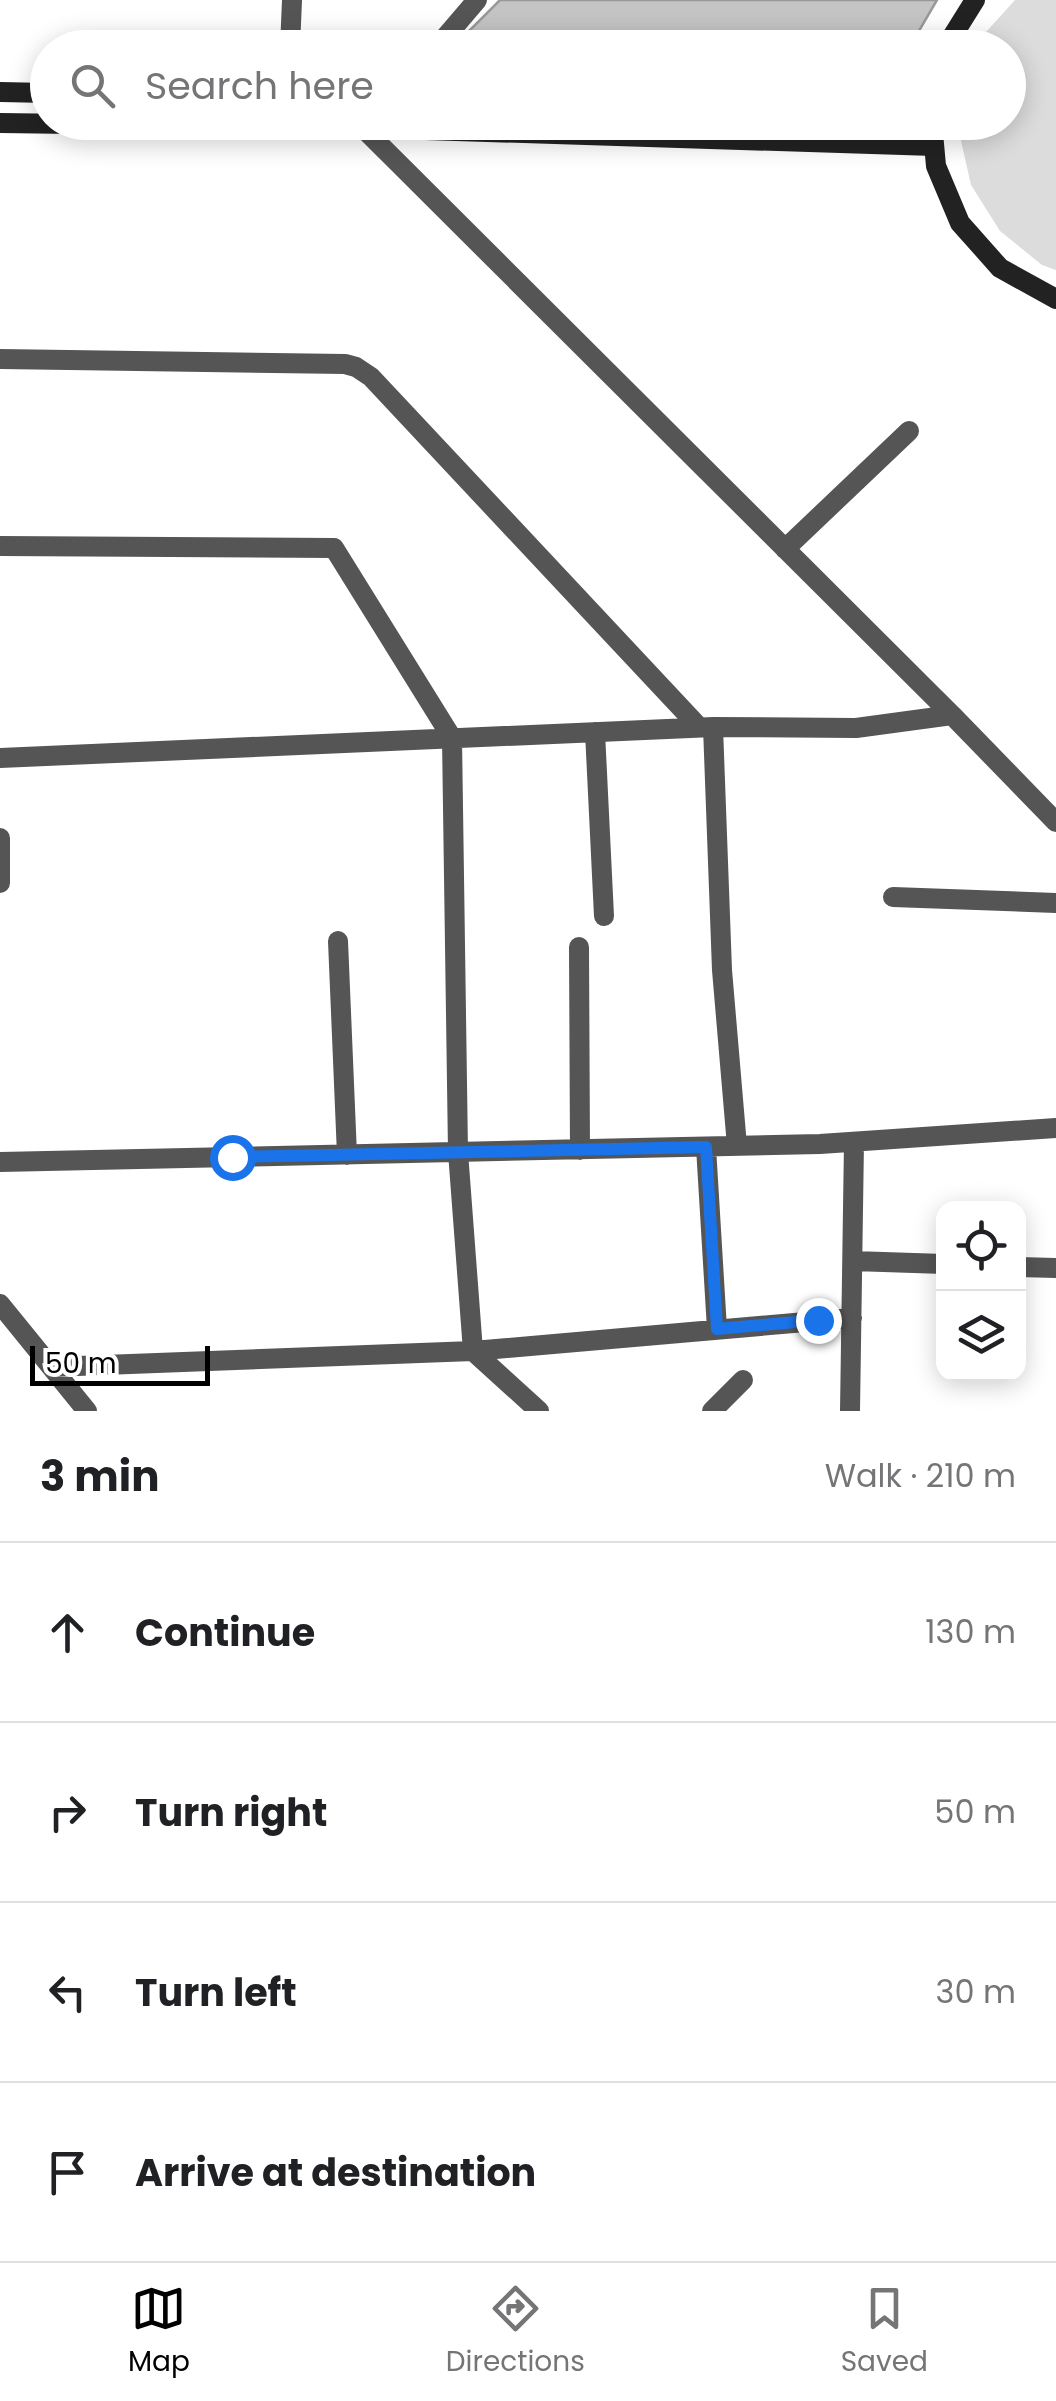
<!DOCTYPE html>
<html lang="en">
<head>
<meta charset="utf-8">
<style>
  :root { --surface:#fff; --page:#f6f6f6; --text:#202124; --muted:#757577; --line:#e0e0e0; --accent:#000 }
  body { margin:0; font-family:Poppins,sans-serif; background:var(--page); color:var(--text) }
  .controls { position:absolute; right:30px; bottom:30px; display:grid; overflow:hidden; border-radius:20px; box-shadow:0 5px 25px #0003 }
  .controls button { width:90px; height:90px; display:grid; place-items:center; padding:0; border:0; border-bottom:2px solid var(--line); background:var(--surface); color:var(--text); font:50px sans-serif }
  .scale { position:absolute; left:30px; bottom:25px; width:180px; box-sizing:border-box; padding-left:10px; border:5px solid #000; border-top:0; font-size:28px; line-height:35px; white-space:nowrap; color:#000; -webkit-text-stroke:8px #fff; paint-order:stroke }
  .stop { position:absolute; width:30px; height:30px; margin:-22px; border:8px solid #1a73e8; border-radius:50%; background:#fff }
  .stop.end { background:#1a73e8; border-color:#fff; box-shadow:0 2px 10px #0008 }
  .list { margin:0; padding:0; list-style:none }
  h2 { display:flex; justify-content:space-between; align-items:center; height:130px; margin:0; padding:0 40px; font-size:42px }
  h2 small { font-size:32px; font-weight:400; color:var(--muted) }
  .list li { display:grid; grid-template-columns:65px 1fr auto; gap:30px; align-items:center; box-sizing:border-box; height:180px; padding:0 40px; border-top:2px solid var(--line) }
  .list b { display:block; font-size:38px; white-space:nowrap }
  .list em { font-size:32px; font-style:normal; color:var(--muted) }
  .icon { flex:none; width:55px; height:55px; fill:none; stroke:currentColor; stroke-width:2; stroke-linecap:round; stroke-linejoin:round }
  .map { position:relative; flex:none; width:1056px; height:1411px; overflow:hidden }
  .search { position:absolute; background:var(--surface); box-shadow:0 5px 25px #0003; left:30px; right:30px; top:30px; height:110px; display:flex; align-items:center; gap:25px; box-sizing:border-box; padding:0 35px; border-radius:55px; color:var(--muted); font-size:38px }
  .sheet { height:850px; background:var(--surface) }
  nav { display:flex; justify-content:space-around; align-items:center; box-sizing:border-box; height:140px; border-top:2px solid var(--line); background:var(--surface); font-size:28px; color:var(--muted) }
  nav a { display:grid; justify-items:center; gap:5px }
  nav .on { color:var(--accent) }
  .map>svg:first-child { display:block }
  .green { fill:#dcdcdc }
  .building { fill:#c4c4c4; stroke:#999; stroke-width:2.5 }
  .lines { fill:none; stroke-linecap:round; stroke-linejoin:round }
  .street { stroke:#555; stroke-width:20 }
  .secondary { stroke:#222; stroke-width:20 }
  .route { stroke:#1a73e8; stroke-width:12 }
</style>
</head>
<body>
<div class="map">
<svg width="1056" height="1411" viewBox="0 0 1056 1411">
  <rect width="100%" height="100%" fill="#fff"/>
  <path class="green" d="M1015,0H1056V270L1042,265L1000,231L971,185L959,132L960,123L1008,122V48L979,47L986,32Z"/>
  <path class="building" d="M500,0H937L909,48H452Z"/>
  <g class="lines">
    <path class="street" d="M290,48L292,0
      M436,48L477,0
      M368,122L363,128L952,715
      M0,359L345,364L356,367L371,377L699,727
      M0,546L334,548L452,738L458,1152L473,1351L539,1411
      M785,549L909,431
      M713,727L722,970L737,1146
      M595,732L604,916
      M0,758L713,727L856,728L952,715L1056,822
      M0,838V883
      M893,897L1056,903
      M338,941L347,1155
      M579,947L580,1150
      M706,1147L717,1329
      M0,1162L820,1144L1056,1128
      M853,1261L944,1264
      M1018,1267L1056,1268
      M0,1304L87,1411
      M51,1367L473,1351L852,1318
      M712,1411L743,1380
      M850,1411L854,1142"/>
    <path class="secondary" d="M945,48L975,0
      M0,92L48,93
      M932,122L936,166L960,223L1000,268L1056,299
      M0,123L363,128L934,146"/>
  </g>
  <g class="lines">
    <path class="route" d="M232,1157L706,1147L717,1329L818,1320"/>
  </g>
</svg>
<div class="controls">
<button><svg class="icon" aria-label="locate" viewBox="0 0 24 24"><circle cx="12" cy="12" r="6"/><path d="M12 2v4M12 18v4M2 12h4M18 12h4"/></svg></button>
<button><svg class="icon" aria-label="layers" viewBox="0 0 24 24"><path d="M12 4l9 5-9 5-9-5zM3 14l9 5 9-5"/></svg></button>
</div>
<div class="scale">50 m</div>
<div class="stop" style="left:232px;top:1157px"></div>
<div class="stop end" style="left:818px;top:1320px"></div>
<div class="search"><svg class="icon" aria-label="search" viewBox="0 0 24 24"><circle cx="10" cy="10" r="6"/><path d="M15 15l6 6"/></svg>Search here</div>
</div>
<section class="sheet">
<h2>3 min<small>Walk · 210 m</small></h2>
<ul class="list">
<li><svg class="icon" aria-label="ahead" viewBox="0 0 24 24"><path d="M12 20V5M6 11l6-6 6 6"/></svg><div><b>Continue</b></div><em>130 m</em></li>
<li><svg class="icon" aria-label="right" viewBox="0 0 24 24"><path d="M7 20v-9h11M14 6l5 5-5 5"/></svg><div><b>Turn right</b></div><em>50 m</em></li>
<li><svg class="icon" aria-label="left" viewBox="0 0 24 24"><path d="M17 20v-9H6M10 6l-5 5 5 5"/></svg><div><b>Turn left</b></div><em>30 m</em></li>
<li><svg class="icon" aria-label="arrive" viewBox="0 0 24 24"><path d="M6 21V4h12l-3 4 3 4H6"/></svg><div><b>Arrive at destination</b></div></li>
</ul>
</section>
<nav>
<a class="on"><svg class="icon" aria-label="map" viewBox="0 0 24 24"><path d="M3 6l6-2 6 2 6-2v14l-6 2-6-2-6 2zM9 4v14M15 6v14"/></svg>Map</a>
<a><svg class="icon" aria-label="directions" viewBox="0 0 24 24"><path d="M12 3l9 9-9 9-9-9zM9 14v-3h6M13 9l2 2-2 2"/></svg>Directions</a>
<a><svg class="icon" aria-label="saved" viewBox="0 0 24 24"><path d="M7 4h10v16l-5-4-5 4z"/></svg>Saved</a>
</nav>
</body>
</html>
